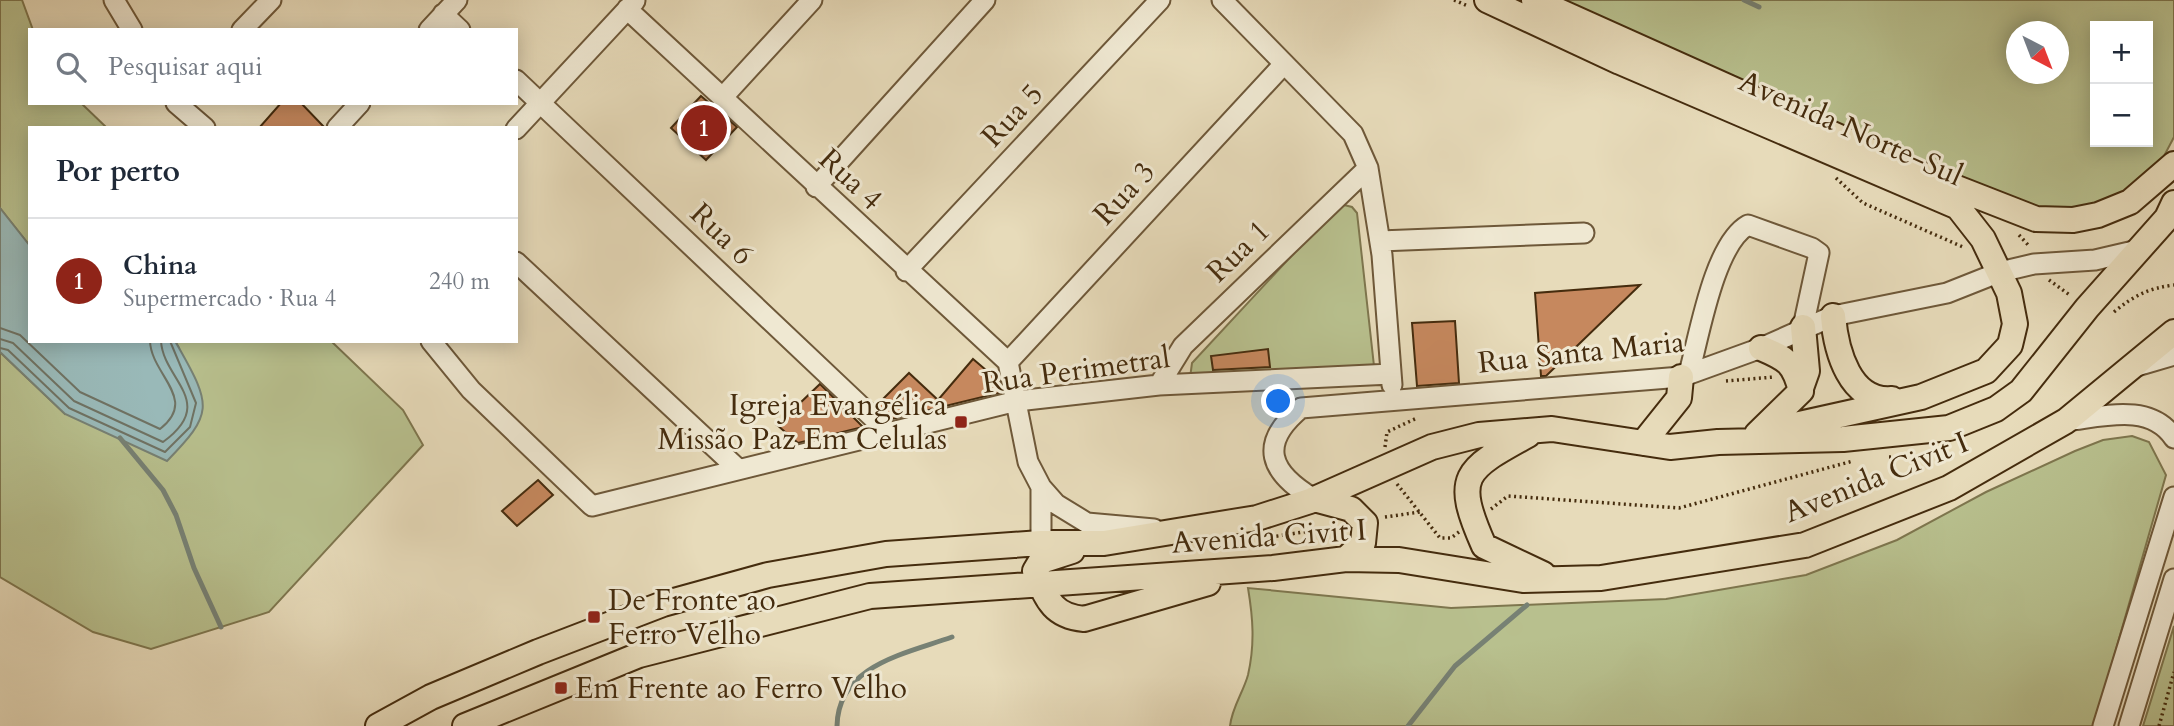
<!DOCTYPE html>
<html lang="pt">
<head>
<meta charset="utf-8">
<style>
  :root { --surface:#fff; --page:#f2f2f3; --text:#1f2937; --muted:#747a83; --line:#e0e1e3; --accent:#8f2418 }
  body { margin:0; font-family:Cardo,serif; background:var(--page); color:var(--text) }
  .controls { position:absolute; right:21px; top:21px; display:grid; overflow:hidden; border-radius:0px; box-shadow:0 4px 18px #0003 }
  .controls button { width:63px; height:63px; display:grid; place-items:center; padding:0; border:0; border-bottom:2px solid var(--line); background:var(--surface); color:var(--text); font:35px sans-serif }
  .compass { position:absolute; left:2006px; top:21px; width:63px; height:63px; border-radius:50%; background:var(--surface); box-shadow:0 4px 18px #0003; rotate:138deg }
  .you { position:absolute; left:1279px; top:402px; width:24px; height:24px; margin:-18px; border:5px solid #fff; border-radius:50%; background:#1a73e8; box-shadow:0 0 0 10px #1a73e833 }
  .badge { display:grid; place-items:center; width:46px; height:46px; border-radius:50%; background:var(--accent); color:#fff; font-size:23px; font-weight:700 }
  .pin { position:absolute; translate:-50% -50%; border:4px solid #fff; box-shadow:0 2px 7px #0006 }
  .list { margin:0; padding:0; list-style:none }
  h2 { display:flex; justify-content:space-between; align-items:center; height:91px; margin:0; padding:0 28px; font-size:30px }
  h2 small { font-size:23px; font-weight:400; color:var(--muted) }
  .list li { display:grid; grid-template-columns:46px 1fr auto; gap:21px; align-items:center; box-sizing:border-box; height:126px; padding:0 28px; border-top:2px solid var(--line) }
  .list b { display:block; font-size:26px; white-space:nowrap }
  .list p { margin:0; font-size:23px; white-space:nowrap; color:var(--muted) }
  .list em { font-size:23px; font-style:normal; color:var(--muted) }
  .icon { flex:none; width:38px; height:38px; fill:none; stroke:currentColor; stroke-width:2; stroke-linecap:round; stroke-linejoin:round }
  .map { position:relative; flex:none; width:2174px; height:726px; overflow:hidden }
  .search { position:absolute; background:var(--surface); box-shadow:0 4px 18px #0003; left:28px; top:28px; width:490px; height:77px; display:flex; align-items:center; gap:18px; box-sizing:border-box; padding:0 24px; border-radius:0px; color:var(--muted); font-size:26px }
  .panel { position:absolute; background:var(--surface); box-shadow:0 4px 18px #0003; left:28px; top:126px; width:490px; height:217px; border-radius:0px }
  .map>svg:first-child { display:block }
  .green { fill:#b8c08e; stroke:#7e764e; stroke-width:2; fill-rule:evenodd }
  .water { fill:#99b9b8; stroke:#778174; stroke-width:2 }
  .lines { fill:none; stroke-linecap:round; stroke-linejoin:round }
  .shore { stroke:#6f7263; stroke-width:2 }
  .stream { stroke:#778174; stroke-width:5 }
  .building { fill:#c6885e; stroke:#452c0e; stroke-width:2 }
  .minor-casing { stroke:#6e5839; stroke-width:23 }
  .major-casing { stroke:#452c0e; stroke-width:28 }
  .path { stroke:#452c0e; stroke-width:3.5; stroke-dasharray:2 3.5; stroke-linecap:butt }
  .minor { stroke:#efe8d2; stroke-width:19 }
  .major { stroke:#e7dbba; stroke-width:24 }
  .poi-dot { fill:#8f2418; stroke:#efe8d2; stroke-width:2.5 }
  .labels { text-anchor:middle; stroke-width:6; stroke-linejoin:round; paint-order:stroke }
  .street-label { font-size:30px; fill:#452c0e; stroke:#efe8d2 }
  .poi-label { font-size:30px; fill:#452c0e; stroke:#efe8d2; text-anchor:start }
</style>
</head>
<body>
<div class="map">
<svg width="2174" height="726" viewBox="0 0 2174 726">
  <rect width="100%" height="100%" fill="#e7dbba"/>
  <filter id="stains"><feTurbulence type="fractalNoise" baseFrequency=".00286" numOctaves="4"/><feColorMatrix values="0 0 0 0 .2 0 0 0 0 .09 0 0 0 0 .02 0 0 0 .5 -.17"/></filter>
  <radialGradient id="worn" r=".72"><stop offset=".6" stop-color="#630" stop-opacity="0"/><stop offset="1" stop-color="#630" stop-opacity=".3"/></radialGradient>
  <path class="green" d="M0,0H22L33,30H30V103H81L107,128H30V246L0,208Z
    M1554,0H2174V137L2163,158L2143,180L2085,214L2024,212ZM2095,26H2148V142H2095ZM2016,32H2058V74H2016Z
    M1344,205L1352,207L1357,213L1374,366L1190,378L1192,363L1335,209Z
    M175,341H331L403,410L423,445L269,612L151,649L93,632L0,577V352L65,414L179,348Z
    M2132,436L2149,442L2166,475L2094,726H1230C1232,707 1243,693 1248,675C1255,644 1253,618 1248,588L1451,608L1666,599L1806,575L1897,540L1986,492L2075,451L2103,440Z
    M2174,626V726H2143Z"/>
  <path class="water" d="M0,208L30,246V341H175L179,348C212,406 213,414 167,461L65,414L0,352Z"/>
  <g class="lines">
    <path class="shore" d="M0,328L20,335L80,392L160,429C199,399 151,375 150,341
      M0,339L13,343L74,401L163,442C218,402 163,380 161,341
      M0,348L8,350L69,408L165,452L190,427L196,403L170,341"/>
    <path class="stream" d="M1744,0L1759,7
      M120,438L163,490L176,515L194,568L221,627
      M837,726C838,665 905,654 952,637
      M1408,726L1455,666L1527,605"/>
  </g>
  <path class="building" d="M701,96L737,127L706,160L671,128Z
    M281,103H301L325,128H259Z
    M1640,285L1546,376H1541L1535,293Z
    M1455,321L1459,383L1417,386L1412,323Z
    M1268,349L1270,367L1213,370L1211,356Z
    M973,359L1000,382L999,393L892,419L877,405L909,373L938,400Z
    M820,384L863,427L798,443L777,425Z
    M538,480L553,495L517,526L502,511Z"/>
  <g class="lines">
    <defs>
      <path id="minor" d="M114,0L132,30
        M1222,0L1353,134L1368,168L1382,255L1392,385
        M627,9L1008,362L1028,462L1041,487L1056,504L1087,523L1154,529
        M443,14L460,30
        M242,30L271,0
        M429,30L457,0
        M516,80L887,431
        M722,98L812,0
        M176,103L205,128
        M337,128L360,103
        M516,129L635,1
        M816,187L985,0
        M1380,241L1584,233
        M516,262L738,469
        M906,271L1160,0
        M431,341L471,390L592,506L1017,401L1159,385L1391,374
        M1008,362L1283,65
        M2137,366L2174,355
        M1689,373C1699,337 1714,244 1748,225L1812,248L1819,253L1803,327
        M1159,385L1183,346L1368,168
        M2066,421C2102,417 2150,402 2174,438
        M1314,499C1269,472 1258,444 1301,408L1681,377L1761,348L1833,316L1947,293L2000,272L2034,264L2095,260L2138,250
        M1041,543V487
        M2103,726L2174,497
        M2129,726L2174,579"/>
      <path id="major" d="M1487,0L1620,62L1958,207L1983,239L2009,293L2015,324L2010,345L1986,371L1921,397L1772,430
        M1534,0L1926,176L2036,219L2073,220L2098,215L2130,202L2174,164
        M1833,316C1836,351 1850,403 1892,399
        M1801,388L1807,371L1803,327
        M1757,434L1801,391C1794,363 1787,359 1761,348
        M1528,435C1464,470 1453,476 1484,546L1543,574
        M1643,443L1679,398L1681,377
        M1314,499L1351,509L1365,523L1363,543L1346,559
        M1072,551L1041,561L1035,571C1047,599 1052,616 1084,619L1208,583
        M378,726L431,697L538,652L663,604L768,575L886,554L1041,543H1104L1257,518L1310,501L1432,447L1479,435L1552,429L1670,447L1718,442L1843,439L1949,428L1996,409L2021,391L2087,308L2167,218L2174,203
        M465,726L639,655L870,596L1273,568L1346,559L1399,560L1523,580L1601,578L1805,545L1949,488L2066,421L2174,332"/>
    </defs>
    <use href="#minor" class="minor-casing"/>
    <use href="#major" class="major-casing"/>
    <path class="path" d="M1454,0L1468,6
      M1836,178L1863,203L1963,247
      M2019,235L2030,247
      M2049,280L2071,296
      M2114,312C2133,296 2149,288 2174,285
      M1726,381L1774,377
      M1385,447L1387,432L1417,418
      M1889,457H1919L1929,452
      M1397,484L1440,538H1451L1459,532
      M1491,509L1508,496L1679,508L1853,461
      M1385,517L1420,512
      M1271,537L1336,527
      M2159,726L2174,672"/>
    <use href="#minor" class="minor"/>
    <use href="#major" class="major"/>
  </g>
  <g class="poi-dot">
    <rect x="954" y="415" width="14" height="14" rx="3.5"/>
    <rect x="587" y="610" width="14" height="14" rx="3.5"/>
    <rect x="554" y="681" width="14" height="14" rx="3.5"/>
  </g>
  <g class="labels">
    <g class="street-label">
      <text transform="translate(1012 115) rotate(-47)" y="10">Rua 5</text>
      <text transform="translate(1851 128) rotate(24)" y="10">Avenida Norte-Sul</text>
      <text transform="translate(851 179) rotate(43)" y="10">Rua 4</text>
      <text transform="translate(1124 193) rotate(-47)" y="10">Rua 3</text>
      <text transform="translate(722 234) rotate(44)" y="10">Rua 6</text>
      <text transform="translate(1238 251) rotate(-44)" y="10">Rua 1</text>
      <text transform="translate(1581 352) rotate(-6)" y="10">Rua Santa Maria</text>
      <text transform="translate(1076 370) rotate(-8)" y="10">Rua Perimetral</text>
      <text transform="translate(1876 477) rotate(-22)" y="10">Avenida Civit I</text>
      <text transform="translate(1269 536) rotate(-4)" y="10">Avenida Civit I</text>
    </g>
    <g class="poi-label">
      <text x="947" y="415" text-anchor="end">Igreja Evangélica<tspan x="947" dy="34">Missão Paz Em Celulas</tspan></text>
      <text x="608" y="610">De Fronte ao<tspan x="608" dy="34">Ferro Velho</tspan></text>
      <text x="575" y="698">Em Frente ao Ferro Velho</text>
    </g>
  </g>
  <rect width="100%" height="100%" filter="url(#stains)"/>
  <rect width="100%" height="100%" fill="url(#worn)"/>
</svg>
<div class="controls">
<button>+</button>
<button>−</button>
</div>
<svg class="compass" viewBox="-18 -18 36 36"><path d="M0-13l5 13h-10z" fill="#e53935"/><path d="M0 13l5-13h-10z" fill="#747a83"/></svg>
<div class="you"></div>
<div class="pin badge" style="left:704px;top:128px">1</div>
<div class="search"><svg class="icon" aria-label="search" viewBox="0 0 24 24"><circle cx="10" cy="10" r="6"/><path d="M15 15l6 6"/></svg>Pesquisar aqui</div>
<section class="panel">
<h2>Por perto<small></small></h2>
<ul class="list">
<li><span class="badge">1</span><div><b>China</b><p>Supermercado · Rua 4</p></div><em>240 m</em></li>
</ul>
</section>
</div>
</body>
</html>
